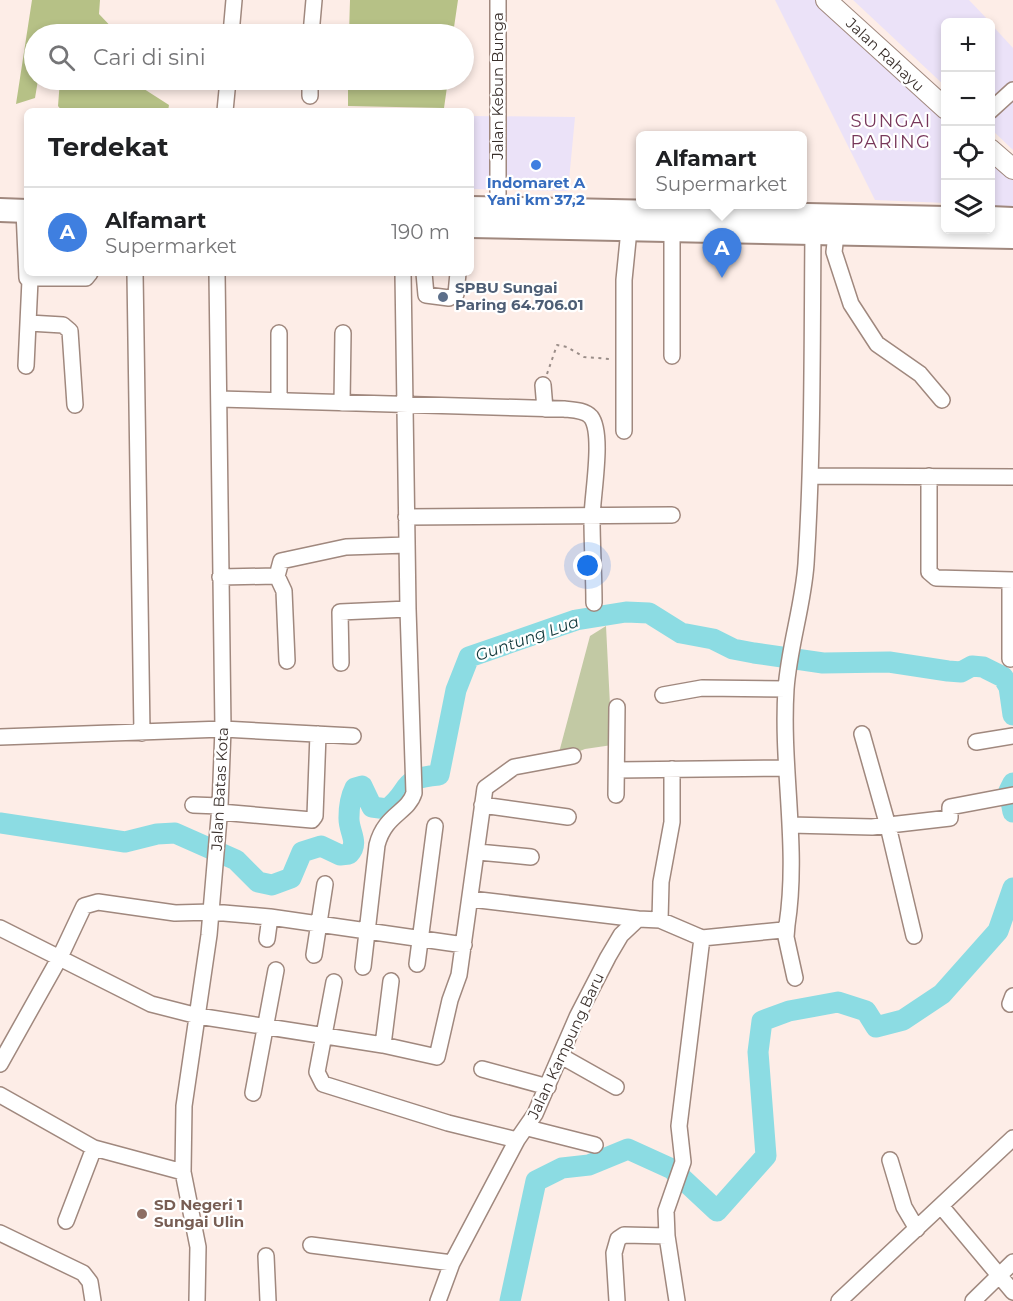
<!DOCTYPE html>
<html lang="id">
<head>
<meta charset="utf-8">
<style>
  :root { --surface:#fff; --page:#f6f6f6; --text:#202124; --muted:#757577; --line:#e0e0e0; --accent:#111827 }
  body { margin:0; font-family:Montserrat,sans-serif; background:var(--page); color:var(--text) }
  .controls { position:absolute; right:18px; top:18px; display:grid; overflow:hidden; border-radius:9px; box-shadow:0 3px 9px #0003 }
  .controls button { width:54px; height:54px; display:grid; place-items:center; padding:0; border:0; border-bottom:2px solid var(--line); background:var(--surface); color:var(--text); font:30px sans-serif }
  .you { position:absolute; left:588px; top:566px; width:21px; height:21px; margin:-15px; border:4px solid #fff; border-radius:50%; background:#1a73e8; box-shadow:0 0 0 9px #1a73e833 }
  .badge { display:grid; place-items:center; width:39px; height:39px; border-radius:50%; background:var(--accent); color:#fff; font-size:20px; font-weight:700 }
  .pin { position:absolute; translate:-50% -50px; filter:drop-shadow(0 2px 3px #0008) }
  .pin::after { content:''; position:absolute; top:32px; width:21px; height:18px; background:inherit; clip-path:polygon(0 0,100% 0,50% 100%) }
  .popup { position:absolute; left:636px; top:131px; width:171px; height:78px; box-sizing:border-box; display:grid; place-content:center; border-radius:9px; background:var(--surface); filter:drop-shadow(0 2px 4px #0005); font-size:20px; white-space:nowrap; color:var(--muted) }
  .popup b { font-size:22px; color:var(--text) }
  .popup::after { content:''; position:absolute; left:50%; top:100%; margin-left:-12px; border:12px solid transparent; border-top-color:var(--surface) }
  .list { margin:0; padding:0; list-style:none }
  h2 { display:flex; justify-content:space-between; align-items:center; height:78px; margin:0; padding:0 24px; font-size:26px }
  h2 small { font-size:20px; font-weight:400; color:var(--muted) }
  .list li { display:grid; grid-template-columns:39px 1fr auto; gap:18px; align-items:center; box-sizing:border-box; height:90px; padding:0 24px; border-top:2px solid var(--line) }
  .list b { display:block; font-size:22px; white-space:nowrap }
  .list p { margin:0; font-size:20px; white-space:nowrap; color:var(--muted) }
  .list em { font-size:20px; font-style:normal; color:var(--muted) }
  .icon { flex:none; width:33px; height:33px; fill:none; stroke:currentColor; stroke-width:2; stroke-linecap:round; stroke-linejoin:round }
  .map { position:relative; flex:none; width:1013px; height:1301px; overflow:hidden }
  .search { position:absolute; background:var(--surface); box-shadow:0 3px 9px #0003; left:24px; top:24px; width:450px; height:66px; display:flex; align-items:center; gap:15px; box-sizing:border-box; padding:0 21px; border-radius:33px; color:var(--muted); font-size:22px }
  .panel { position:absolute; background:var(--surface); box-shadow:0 3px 9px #0003; left:24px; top:108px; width:450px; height:168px; border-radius:9px }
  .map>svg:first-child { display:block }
  .commercial { fill:#ebe2f8 }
  .green { fill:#c2c9a4 }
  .forest { fill:#b6c186 }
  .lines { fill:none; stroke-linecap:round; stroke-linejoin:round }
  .river { stroke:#8cdce3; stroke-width:21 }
  .minor-casing { stroke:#a0887e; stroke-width:18 }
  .major-casing { stroke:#a0887e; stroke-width:22 }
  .highway-casing { stroke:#a0887e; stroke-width:26 }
  .path { stroke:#9a8d88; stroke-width:2; stroke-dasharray:3 4.5; stroke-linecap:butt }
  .minor { stroke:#fff; stroke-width:15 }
  .major { stroke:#fff; stroke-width:20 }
  .highway { stroke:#fff; stroke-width:22 }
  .shop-dot { fill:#3f7fe0; stroke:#fff; stroke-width:2 }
  .service-dot { fill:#5c6f8a; stroke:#fff; stroke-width:2 }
  .education-dot { fill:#8d6e63; stroke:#fff; stroke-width:2 }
  .labels { text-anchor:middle; stroke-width:4.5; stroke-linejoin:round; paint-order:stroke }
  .street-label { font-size:15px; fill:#3a302c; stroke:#fff }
  .shop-label { font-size:15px; font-weight:bold; fill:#366cbe; stroke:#fff }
  .service-label { font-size:15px; font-weight:bold; fill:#4e5e75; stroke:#fff; text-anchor:start }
  .education-label { font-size:15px; font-weight:bold; fill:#785e54; stroke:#fff; text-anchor:start }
  .water-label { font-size:16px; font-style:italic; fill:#10373a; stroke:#fff }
  .quarter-label { font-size:18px; letter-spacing:1.5px; fill:#77375a; stroke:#fff }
</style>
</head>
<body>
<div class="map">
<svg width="1013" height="1301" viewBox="0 0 1013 1301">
  <rect width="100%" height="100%" fill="#fdede7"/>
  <path class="commercial" d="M775,0H815L945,118V203L875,200Z
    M853,0H969L990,22H946L945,86Z
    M990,23L1013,48V150L991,129Z
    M471,116L575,117L568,191L471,189Z
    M990,159L1013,179V210L991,208Z"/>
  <path class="green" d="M606,626L612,745L585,749L557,760L590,636Z"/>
  <path class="forest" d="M32,0H100L99,14L118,34H34V80H38L35,98L16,104Z
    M350,0H458L453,34H349Z
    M60,80H130L169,105L168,111H62L58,106Z
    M348,80H448L444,108L348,106Z"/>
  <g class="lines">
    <path class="river" d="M1013,783L1009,791L1013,812
      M0,823L125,842L157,834L175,833L236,860L258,882L272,885L291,878L302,852L321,846L340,855L349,854C360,842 348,831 349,817C349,807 351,796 355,788L362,786L372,807L387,809C412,791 398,778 439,775L456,690L469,657L576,620L626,612L649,613L681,633L713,639L733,649L754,653L823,663L889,662L948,671L961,672L972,666L983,667L1003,677L1009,687L1013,715
      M510,1301L536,1181L562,1168L589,1165L628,1149L672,1169L717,1211L766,1156L758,1052L762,1021L789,1011L838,1002L866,1011L876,1027L903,1020L942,994L998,931L1013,888"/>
    <defs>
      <path id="minor" d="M498,0V208
        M231,34L234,0
        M311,34L314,0
        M310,96V80
        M225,111L228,80
        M990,111L1013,90
        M24,211L27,278H86L90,273
        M672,231V356
        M836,235L834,252L851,304L877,344L920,374L942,400
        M135,273L142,733
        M424,273L426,295L449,298L456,294L458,273
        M29,323L63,325L70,331L75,405
        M26,366L30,280
        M543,385L545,409
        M219,399L564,409C573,410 585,410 591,417C604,434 592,496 592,519C592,547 594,575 594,603
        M279,400V333
        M342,403L343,333
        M624,431V280L629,230
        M810,476L1013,477
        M929,476V572L936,578L1013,580
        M406,517L672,515
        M277,576L284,591L287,661
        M220,577L277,576L281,561L346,547L407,545
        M1010,580V659
        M341,663L340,612L408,609
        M663,695L702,688L786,689
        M862,734L888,826L914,936
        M0,737L223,729L353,736
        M976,742L1013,736
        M617,770L785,768
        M616,795L617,707
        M193,805L220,806
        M482,805L568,817
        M220,812L312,820L315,816L318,734
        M790,825L872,827L950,818V807L1013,795
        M478,852L531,857
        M471,899L638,919
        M660,920L661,882L672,822V769
        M787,925L786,937L795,978
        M0,928L151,1004L198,1016L383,1045
        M267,939L270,917
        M314,955L325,884
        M417,964L435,826
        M363,967L377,845C385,814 408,813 414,793L408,609L403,273
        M391,981L383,1045L437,1057L450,1000L459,975L485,788L514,767L573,756
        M334,982L317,1072L323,1084L448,1123L517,1140
        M1010,1004L1013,996
        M561,1056L616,1087
        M0,1064L60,957L84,906L98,902L175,913L212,912L270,917L464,945
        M482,1069L548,1087
        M253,1093L276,970
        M0,1095L94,1148L183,1172
        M528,1128L595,1145
        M890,1160L904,1207L917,1229
        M941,1206L1013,1292
        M66,1221L94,1148
        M0,1233L83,1273L90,1282L93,1301
        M311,1245L452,1263
        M266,1256L268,1301
        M197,1301L198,1247L183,1172L184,1106L209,935L220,806L223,729L217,273
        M438,1301L452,1263L517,1140L535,1114L577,1017L608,957L621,935L638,919L660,920L702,938L783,930L787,925C799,847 781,768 786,689C789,647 803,606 806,564C813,454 812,343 813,232
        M617,1301L614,1253L618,1239L624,1235L667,1236
        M677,1301L667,1236L666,1211L683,1162L679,1126L702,938
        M839,1301L1013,1138
        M973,1301L1013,1262"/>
      <path id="major" d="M826,0L946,109
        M990,149L1013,169"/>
      <path id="highway" d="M471,208L946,218
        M0,210L27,211
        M990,218L1013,219
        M471,226L1013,237"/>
    </defs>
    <use href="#minor" class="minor-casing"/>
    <use href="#major" class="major-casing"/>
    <use href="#highway" class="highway-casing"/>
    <path class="path" d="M547,374L557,345L567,347L584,357L610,359"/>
    <use href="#minor" class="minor"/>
    <use href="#major" class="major"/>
    <use href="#highway" class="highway"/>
  </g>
  <circle class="shop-dot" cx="536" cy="165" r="6"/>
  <circle class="service-dot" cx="443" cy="297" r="6"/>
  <circle class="education-dot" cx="142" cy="1214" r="6"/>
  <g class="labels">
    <g class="street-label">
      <text transform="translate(885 55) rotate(43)" y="5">Jalan Rahayu</text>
      <text transform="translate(498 86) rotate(-90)" y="5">Jalan Kebun Bunga</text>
      <text transform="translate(220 789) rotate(-87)" y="5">Jalan Batas Kota</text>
      <text transform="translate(566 1046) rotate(-65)" y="5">Jalan Kampung Baru</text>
    </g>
    <g class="shop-label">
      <text x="536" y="188">Indomaret A<tspan x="536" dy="17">Yani km 37,2</tspan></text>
    </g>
    <g class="service-label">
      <text x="455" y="293">SPBU Sungai<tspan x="455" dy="17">Paring 64.706.01</tspan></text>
    </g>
    <g class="education-label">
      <text x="154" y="1210">SD Negeri 1<tspan x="154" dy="17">Sungai Ulin</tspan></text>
    </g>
    <g class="water-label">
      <text transform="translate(527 638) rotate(-19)" y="6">Guntung Lua</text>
    </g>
    <g class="quarter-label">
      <text x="891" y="127">SUNGAI<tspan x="891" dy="21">PARING</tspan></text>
    </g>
  </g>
</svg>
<div class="controls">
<button>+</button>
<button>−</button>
<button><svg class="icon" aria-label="locate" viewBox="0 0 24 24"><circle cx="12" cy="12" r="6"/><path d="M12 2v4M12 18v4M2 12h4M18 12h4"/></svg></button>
<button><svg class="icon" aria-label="layers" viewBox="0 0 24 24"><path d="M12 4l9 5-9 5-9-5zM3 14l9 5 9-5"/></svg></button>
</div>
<div class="you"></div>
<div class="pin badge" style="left:722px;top:278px;background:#3f7fe0">A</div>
<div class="popup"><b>Alfamart</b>Supermarket</div>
<div class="search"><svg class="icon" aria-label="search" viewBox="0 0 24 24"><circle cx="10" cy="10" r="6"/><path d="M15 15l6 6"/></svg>Cari di sini</div>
<section class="panel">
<h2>Terdekat<small></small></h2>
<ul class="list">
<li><span class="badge" style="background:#3f7fe0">A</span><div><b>Alfamart</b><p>Supermarket</p></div><em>190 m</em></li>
</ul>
</section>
</div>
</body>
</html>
